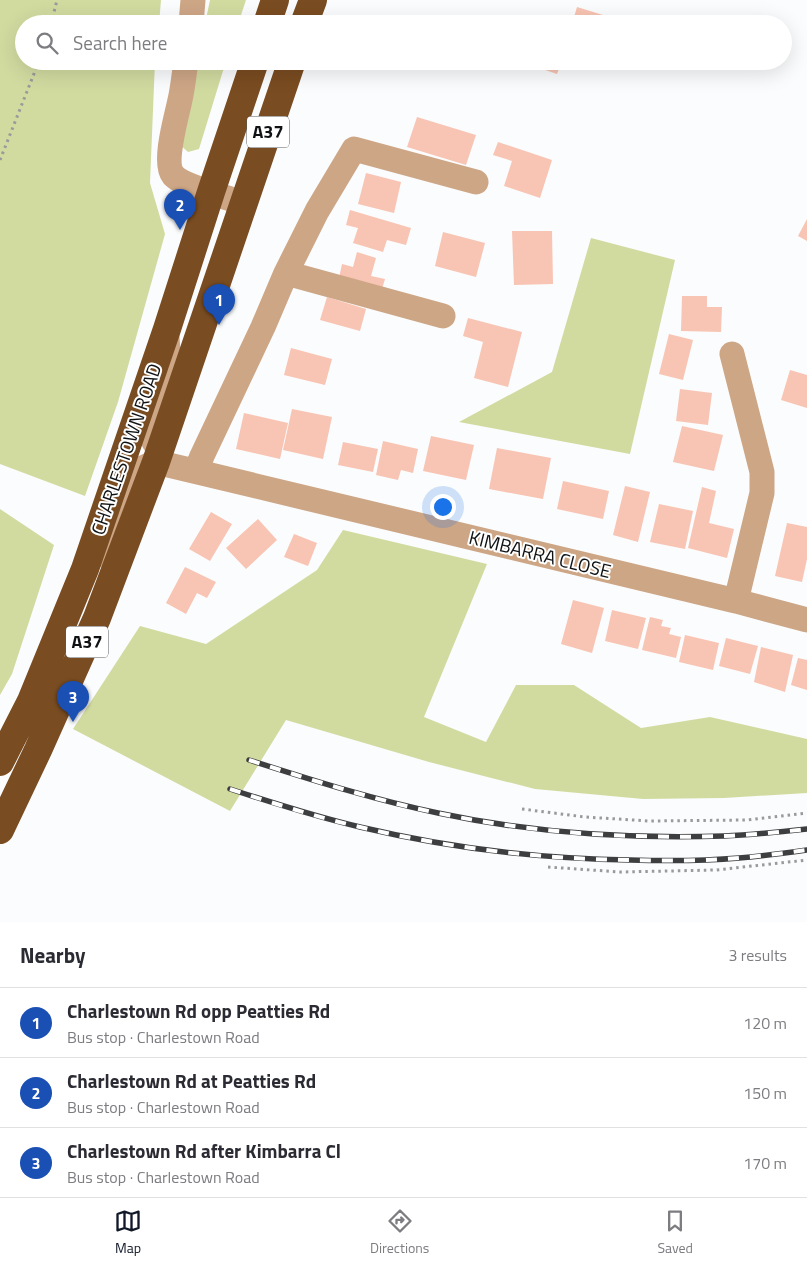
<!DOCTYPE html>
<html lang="en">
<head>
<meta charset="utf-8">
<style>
  :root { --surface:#fff; --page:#f7f7f7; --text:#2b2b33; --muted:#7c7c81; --line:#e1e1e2; --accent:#111827 }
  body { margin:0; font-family:"Titillium Web",sans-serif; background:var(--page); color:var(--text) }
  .you { position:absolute; left:442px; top:506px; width:18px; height:18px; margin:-12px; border:4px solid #fff; border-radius:50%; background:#1a73e8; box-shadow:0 0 0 8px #1a73e833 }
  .badge { display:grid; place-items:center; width:32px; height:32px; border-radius:50%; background:var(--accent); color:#fff; font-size:16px; font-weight:700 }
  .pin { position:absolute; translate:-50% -41px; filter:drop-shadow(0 1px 2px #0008) }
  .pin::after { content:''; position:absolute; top:26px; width:18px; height:15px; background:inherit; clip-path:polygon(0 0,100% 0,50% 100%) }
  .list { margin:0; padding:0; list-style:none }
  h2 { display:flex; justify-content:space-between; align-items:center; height:65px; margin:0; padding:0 20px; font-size:21px }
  h2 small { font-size:16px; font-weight:400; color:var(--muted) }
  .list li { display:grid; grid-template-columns:32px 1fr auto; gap:15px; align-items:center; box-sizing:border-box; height:70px; padding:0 20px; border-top:1px solid var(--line) }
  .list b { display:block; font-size:19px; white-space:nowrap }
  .list p { margin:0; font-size:16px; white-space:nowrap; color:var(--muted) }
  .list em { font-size:16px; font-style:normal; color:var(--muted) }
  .icon { flex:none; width:28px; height:28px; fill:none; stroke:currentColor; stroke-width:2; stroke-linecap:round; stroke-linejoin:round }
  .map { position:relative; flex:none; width:807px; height:922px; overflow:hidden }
  .search { position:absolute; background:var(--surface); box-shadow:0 5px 20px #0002; left:15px; right:15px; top:15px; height:55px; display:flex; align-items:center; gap:12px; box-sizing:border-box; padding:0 18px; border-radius:28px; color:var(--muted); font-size:19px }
  .sheet { height:275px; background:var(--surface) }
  nav { display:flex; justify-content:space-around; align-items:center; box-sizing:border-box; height:70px; border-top:1px solid var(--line); background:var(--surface); font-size:14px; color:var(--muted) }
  nav a { display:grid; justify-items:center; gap:2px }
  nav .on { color:var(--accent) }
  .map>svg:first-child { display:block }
  .green { fill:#d1dba0 }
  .building { fill:#f8c4b3 }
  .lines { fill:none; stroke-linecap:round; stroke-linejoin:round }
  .path { stroke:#999a9c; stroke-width:3; stroke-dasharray:2.5 4; stroke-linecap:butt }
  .minor { stroke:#cda686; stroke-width:25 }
  .highway { stroke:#7a4c21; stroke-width:28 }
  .rail-casing { stroke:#3c3e40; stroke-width:5.5 }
  .rail { stroke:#fff; stroke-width:4; stroke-dasharray:11; stroke-linecap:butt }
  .labels { text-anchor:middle; stroke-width:4; stroke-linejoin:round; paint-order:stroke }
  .shield { fill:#fff; stroke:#58595a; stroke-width:1 }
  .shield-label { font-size:18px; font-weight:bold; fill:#101214 }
  .street-label { font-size:19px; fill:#101214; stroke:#fff }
</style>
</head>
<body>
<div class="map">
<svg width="807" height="922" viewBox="0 0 807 922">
  <rect width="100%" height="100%" fill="#fbfcfd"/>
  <path class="green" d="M0,0H161L159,24H24V61H155L150,183L165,234L118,402L85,496L0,464Z
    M210,0H246L238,24H205Z
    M197,61H226L199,149L188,152L179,144Z
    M591,238L675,260L630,454L459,422L552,372Z
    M0,509L54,545L12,674L0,695Z
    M343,530L487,564L424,717L486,742L516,685H574L641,728L710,717L807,739V793L724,798L643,799L535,789L429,762L286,720L230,811L73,729L140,626L206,644L317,570Z"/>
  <path class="building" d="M577,7L603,15L600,24H572Z
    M519,61H562L557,74Z
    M417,117L476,135L466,165L407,147Z
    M498,142L552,160L540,198L504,186L512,161L493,155Z
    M366,173L401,182L394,213L358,204Z
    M350,210L411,228L406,245L387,240L383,252L353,243L358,228L346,225Z
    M807,219V241L798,236Z
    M512,231H552L553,284L514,285Z
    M443,232L485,243L476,277L435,266Z
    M357,252L376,258L371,276L385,279L382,289L339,278L342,264L353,267Z
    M682,296H707V307H722L721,332L681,331Z
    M327,297L366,309L360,331L320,320Z
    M468,318L522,332L508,387L474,378L483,342L463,336Z
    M669,334L693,340L683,380L659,374Z
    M291,348L332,359L325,385L284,375Z
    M790,370L807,375V408L781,400Z
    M680,389L712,393L708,425L676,421Z
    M292,409L332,417L323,459L283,450Z
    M244,413L288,423L280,459L236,449Z
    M682,426L723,435L714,471L673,462Z
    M431,436L474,445L466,480L423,471Z
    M383,441L418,449L413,473L401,470L398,480L376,475Z
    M343,442L378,449L373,472L338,465Z
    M497,448L551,458L543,499L489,489Z
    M563,481L609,491L603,519L557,509Z
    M625,486L650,492L638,542L613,535Z
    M702,487L716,491L709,523L734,529L727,558L688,548Z
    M659,504L693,511L685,549L650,542Z
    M211,512L232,524L210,561L189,549Z
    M258,519L277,540L246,569L226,548Z
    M787,523L807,527V559L802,582L775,576Z
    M294,534L317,543L308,566L284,557Z
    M185,567L216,582L207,598L197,593L186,614L166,603Z
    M573,600L604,608L592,653L561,644Z
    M612,610L646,618L638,649L605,641Z
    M650,617L663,620L661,626L671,628L669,634L681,637L676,658L642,650Z
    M685,635L719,643L713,670L679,662Z
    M726,638L758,646L750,674L719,666Z
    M761,647L793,655L785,692L754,682Z
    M798,658L807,660V690L791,685Z"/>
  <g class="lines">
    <path class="path" d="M51,24L57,0
      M0,160L39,61
      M522,809L585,817L649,821L747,820L807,813
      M548,867L620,872L716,870L807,860"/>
    <path class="minor" d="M191,24L193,0
      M186,61C184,74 183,87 180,100C177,115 163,162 173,175C182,186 228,198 244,203
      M286,273L443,316
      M732,354L762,472V493L736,601
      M154,442L169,363L167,338
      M156,462L736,601L807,620
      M196,471L202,456L263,327L286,273L317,211L354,149L476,182
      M95,556L116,525L136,471L156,462"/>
    <path class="highway" d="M267,24L275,0
      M304,24L313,0
      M0,762L31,701L85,569L167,329L211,192L255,61
      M0,830L38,750L97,618L156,462L292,61"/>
    <defs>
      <path id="rail" d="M249,760C312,780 374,800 438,813C532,833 629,839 724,836C752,835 780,832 807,829
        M230,789C273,803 316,817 360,827C449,848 539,859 630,860C666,861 703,861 739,858C762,856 785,853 807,850"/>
    </defs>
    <use href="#rail" class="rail-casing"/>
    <use href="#rail" class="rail"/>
  </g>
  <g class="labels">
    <g class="shield">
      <rect x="247" y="116.5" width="42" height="31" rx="4"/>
      <rect x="66" y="626.5" width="42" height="31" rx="4"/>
    </g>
    <g class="shield-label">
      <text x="268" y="138">A37</text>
      <text x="87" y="648">A37</text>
    </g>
    <g class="street-label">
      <text transform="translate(126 449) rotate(-71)" y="7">CHARLESTOWN ROAD</text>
      <text transform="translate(540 554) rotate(14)" y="7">KIMBARRA CLOSE</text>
    </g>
  </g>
</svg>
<div class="you"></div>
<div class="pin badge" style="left:219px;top:325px;background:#1a4fb4">1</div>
<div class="pin badge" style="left:180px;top:230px;background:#1a4fb4">2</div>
<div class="pin badge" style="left:73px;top:722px;background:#1a4fb4">3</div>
<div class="search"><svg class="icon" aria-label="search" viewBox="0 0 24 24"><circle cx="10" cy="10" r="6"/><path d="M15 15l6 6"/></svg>Search here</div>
</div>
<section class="sheet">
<h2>Nearby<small>3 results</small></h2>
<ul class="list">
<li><span class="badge" style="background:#1a4fb4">1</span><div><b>Charlestown Rd opp Peatties Rd</b><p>Bus stop · Charlestown Road</p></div><em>120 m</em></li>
<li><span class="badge" style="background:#1a4fb4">2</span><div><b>Charlestown Rd at Peatties Rd</b><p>Bus stop · Charlestown Road</p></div><em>150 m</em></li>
<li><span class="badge" style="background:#1a4fb4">3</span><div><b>Charlestown Rd after Kimbarra Cl</b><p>Bus stop · Charlestown Road</p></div><em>170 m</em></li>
</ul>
</section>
<nav>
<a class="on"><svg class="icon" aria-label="map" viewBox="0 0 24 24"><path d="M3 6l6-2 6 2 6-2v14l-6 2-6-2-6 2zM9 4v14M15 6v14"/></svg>Map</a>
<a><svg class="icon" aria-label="directions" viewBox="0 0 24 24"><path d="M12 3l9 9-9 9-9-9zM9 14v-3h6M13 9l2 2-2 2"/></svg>Directions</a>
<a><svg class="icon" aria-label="saved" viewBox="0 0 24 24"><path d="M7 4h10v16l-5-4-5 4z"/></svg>Saved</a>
</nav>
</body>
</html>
